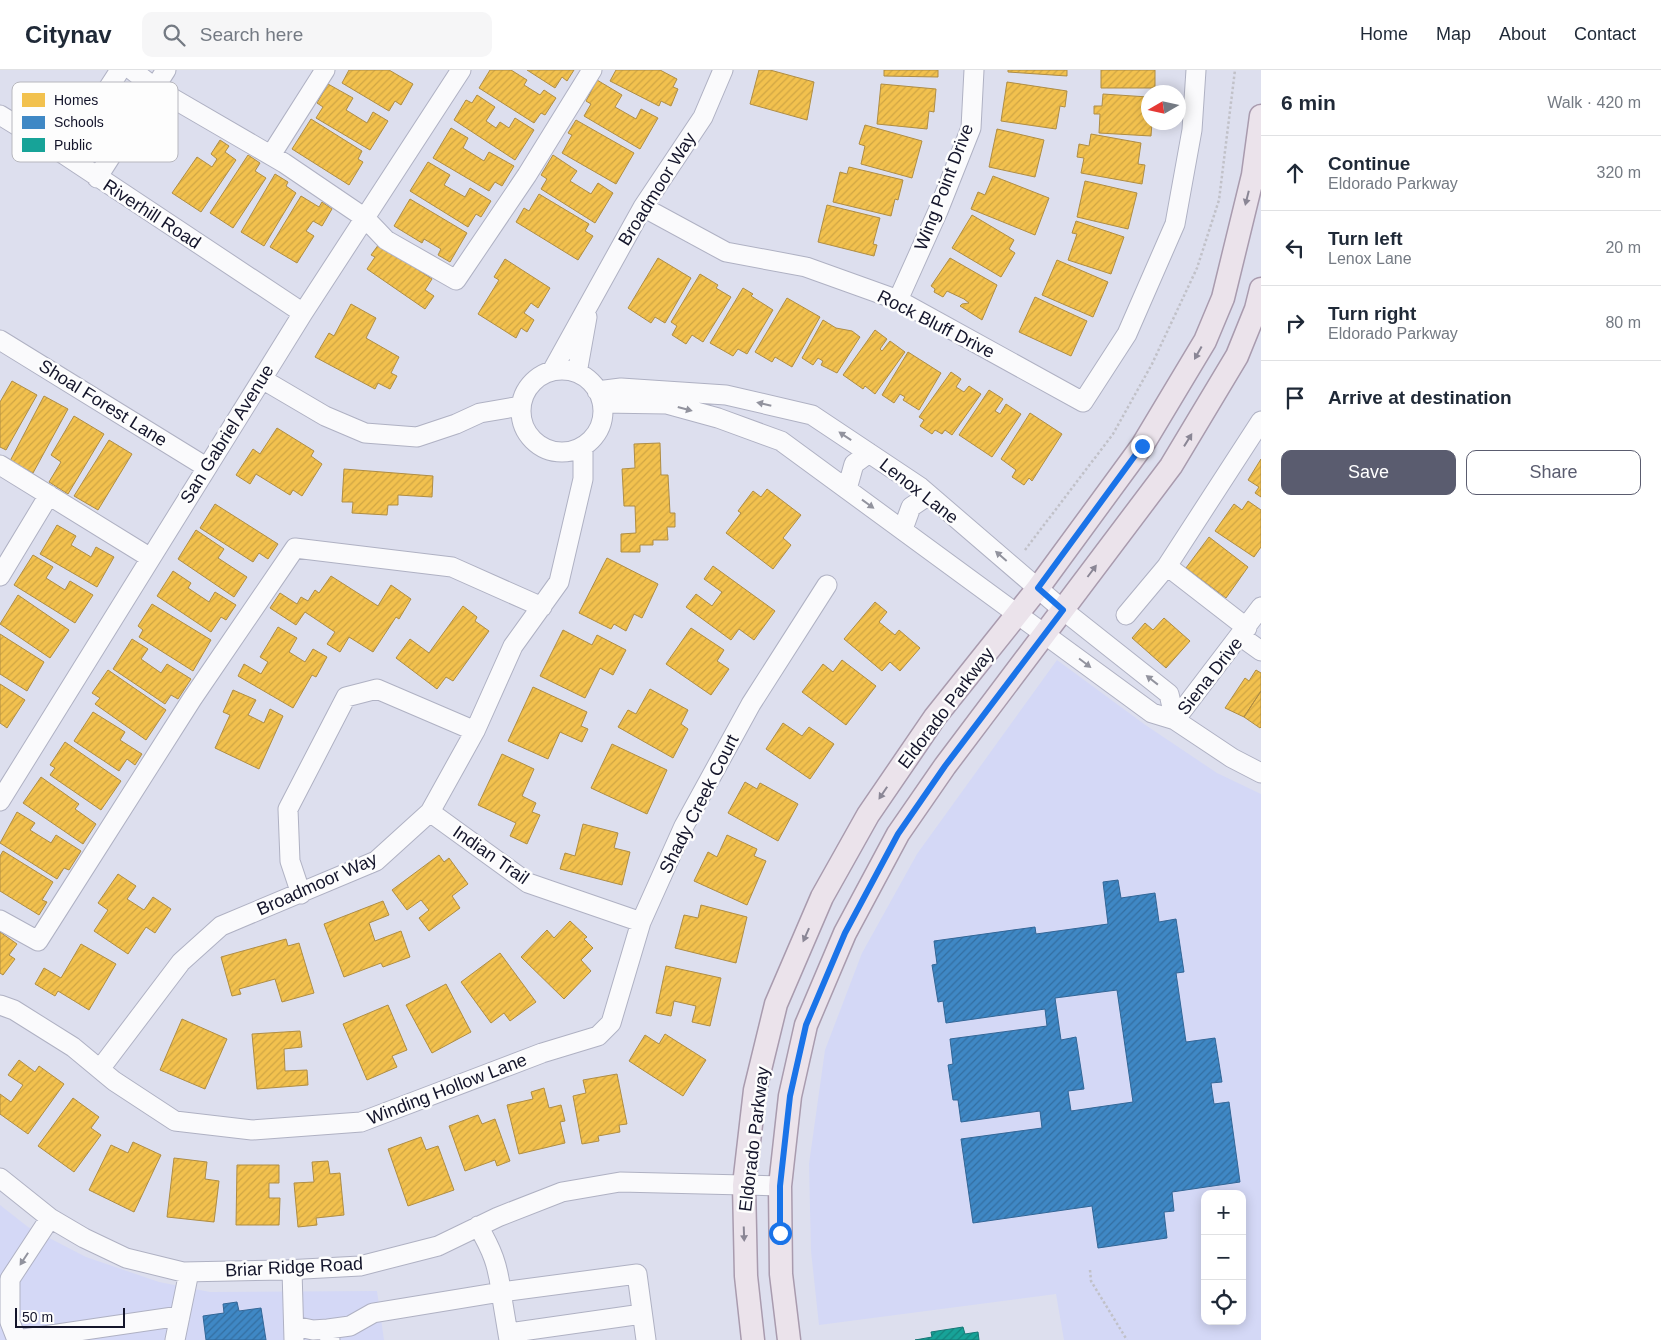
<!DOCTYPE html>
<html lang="en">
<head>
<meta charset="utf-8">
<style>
  :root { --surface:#fff; --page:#f6f6f7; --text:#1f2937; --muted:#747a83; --line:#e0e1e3; --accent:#5a5c6f }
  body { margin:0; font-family:Helvetica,sans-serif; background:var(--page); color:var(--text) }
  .controls { position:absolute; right:15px; bottom:15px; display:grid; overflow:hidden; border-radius:10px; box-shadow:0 2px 12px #0003 }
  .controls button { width:45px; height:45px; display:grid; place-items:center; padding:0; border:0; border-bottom:1px solid var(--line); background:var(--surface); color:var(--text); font:25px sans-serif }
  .compass { position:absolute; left:1141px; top:15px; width:45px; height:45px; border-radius:50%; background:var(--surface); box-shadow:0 2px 12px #0003; rotate:261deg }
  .scale { position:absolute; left:15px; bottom:12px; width:110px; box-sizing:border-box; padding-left:5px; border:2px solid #14152b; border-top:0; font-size:14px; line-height:18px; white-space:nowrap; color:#14152b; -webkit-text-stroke:4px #fdfdfd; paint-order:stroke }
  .stop { position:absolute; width:15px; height:15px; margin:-11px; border:4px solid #1a73e8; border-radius:50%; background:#fff }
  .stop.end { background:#1a73e8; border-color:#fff; box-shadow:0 1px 5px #0008 }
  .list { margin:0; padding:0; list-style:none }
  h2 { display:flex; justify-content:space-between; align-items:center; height:65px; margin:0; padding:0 20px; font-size:21px }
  h2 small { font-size:16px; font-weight:400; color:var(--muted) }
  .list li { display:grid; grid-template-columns:32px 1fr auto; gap:15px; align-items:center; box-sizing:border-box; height:75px; padding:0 20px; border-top:1px solid var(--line) }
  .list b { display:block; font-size:19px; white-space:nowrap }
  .list p { margin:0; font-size:16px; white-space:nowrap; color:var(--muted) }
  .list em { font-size:16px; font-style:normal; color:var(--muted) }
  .actions { display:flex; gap:10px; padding:15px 20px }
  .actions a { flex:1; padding:11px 0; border:1px solid var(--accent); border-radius:10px; text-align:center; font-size:18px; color:var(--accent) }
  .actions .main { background:var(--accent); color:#fff }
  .icon { flex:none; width:28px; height:28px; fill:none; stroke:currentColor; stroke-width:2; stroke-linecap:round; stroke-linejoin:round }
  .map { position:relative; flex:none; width:1261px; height:1270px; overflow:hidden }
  header { display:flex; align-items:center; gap:30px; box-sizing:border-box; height:70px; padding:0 25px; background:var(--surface); border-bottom:1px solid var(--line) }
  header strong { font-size:24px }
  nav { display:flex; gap:28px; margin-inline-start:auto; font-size:18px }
  .search { width:350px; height:45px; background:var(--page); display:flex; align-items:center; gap:12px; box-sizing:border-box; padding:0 18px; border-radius:10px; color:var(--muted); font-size:19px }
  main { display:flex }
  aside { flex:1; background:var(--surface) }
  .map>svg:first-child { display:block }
  .built { fill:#d4d8f6; fill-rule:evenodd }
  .homes { fill:url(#homes-hatch); stroke:#af8d44 }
  .schools { fill:url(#schools-hatch); stroke:#326697; fill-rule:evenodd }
  .public { fill:url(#public-hatch); stroke:#167877 }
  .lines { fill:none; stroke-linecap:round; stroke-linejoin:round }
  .minor-casing { stroke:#afb1c3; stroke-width:21 }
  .major-casing { stroke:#a99bae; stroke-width:25 }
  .path { stroke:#c1c1c8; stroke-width:2.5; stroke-dasharray:2.5 2.5; stroke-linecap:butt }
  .minor { stroke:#fafafc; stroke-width:19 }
  .major { stroke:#ebe3eb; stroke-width:22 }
  .oneway { fill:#8a8695 }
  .oneway2 { fill:#92939e }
  .route { stroke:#1a73e8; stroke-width:6 }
  .labels { text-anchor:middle; stroke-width:5; stroke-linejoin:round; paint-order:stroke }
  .street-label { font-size:18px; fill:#14152b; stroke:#fdfdfd }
  .key { fill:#fdfdfd; stroke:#b7b7be; stroke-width:1 }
  .key-label { font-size:14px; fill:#14152b }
</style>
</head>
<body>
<header>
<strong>Citynav</strong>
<div class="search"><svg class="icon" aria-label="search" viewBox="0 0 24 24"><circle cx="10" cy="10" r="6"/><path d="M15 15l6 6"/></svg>Search here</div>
<nav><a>Home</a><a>Map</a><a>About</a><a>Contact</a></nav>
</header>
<main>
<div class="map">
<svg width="1261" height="1270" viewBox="0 0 1261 1270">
  <defs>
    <pattern id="homes-hatch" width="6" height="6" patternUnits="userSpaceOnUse" patternTransform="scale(1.25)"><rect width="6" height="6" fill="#f2c14e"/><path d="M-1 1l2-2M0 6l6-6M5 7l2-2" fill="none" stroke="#cfa544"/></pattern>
    <pattern id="schools-hatch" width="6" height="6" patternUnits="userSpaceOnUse" patternTransform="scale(1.25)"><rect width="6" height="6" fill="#3f88c5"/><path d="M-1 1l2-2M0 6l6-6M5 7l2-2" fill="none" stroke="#346ea0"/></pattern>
    <pattern id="public-hatch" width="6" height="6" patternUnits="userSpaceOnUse" patternTransform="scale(1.25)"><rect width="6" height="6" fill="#17a398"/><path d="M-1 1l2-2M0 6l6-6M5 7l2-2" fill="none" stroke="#14847c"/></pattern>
  </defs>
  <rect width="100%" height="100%" fill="#dddfee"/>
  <path class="built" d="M1057,590L1144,654L1217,703L1261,724V1270H1064L1056,1224L819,1255L811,1181L809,1094L825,980L862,883L917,784ZM1205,1124H1242V1251H1205Z
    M0,1135L28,1157L86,1187L159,1212L210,1222L377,1221L384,1270H0Z"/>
  <path class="homes" d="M349,0H389L413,14L401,35L395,31L389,41L342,13Z
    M490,0H511L527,10L524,15L540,25L544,20L556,28L545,45L541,43L534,53L479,18Z
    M527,0H574L567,11L562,7L555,18Z
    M616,0H660L677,9L673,17L678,19L671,36L661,31L659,36L610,11Z
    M759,0H770L814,12L807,50L750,34Z
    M884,0H938V7L884,6Z
    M1008,0H1067V6L1008,2Z
    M1101,0H1155V18H1101Z
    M597,10L622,25L615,37L636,49L641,39L658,48L640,79L584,46L591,34L586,31Z
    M1007,12L1067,21L1065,37L1060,36L1056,59L1001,51Z
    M328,14L353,28L346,40L367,53L373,42L388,51L370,80L316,48L323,37L317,33Z
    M881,14L936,19L934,42L929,41L927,59L877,54Z
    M1103,24L1148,27V52H1152L1151,66L1099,63L1100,44H1094V36H1102Z
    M477,25L495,37L486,51L496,58L500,52L509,58L515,48L534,60L515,90L454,50L466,30L472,33Z
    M311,49L362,81L358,89L363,92L349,115L292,79Z
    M576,50L634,83L616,114L562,83L572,65L568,63Z
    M865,55L922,71L912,108L861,94L865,76L859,74Z
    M451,58L468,68L463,78L484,91L489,82L514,96L502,116L495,112L489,121L433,88Z
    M997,59L1044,70L1035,107L989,97Z
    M1091,64L1141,73L1138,94L1145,95L1142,114L1081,103L1084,88L1077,87L1079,74L1089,76Z
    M220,70L229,76L225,82L236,90L201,142L172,123L197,87L212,97L217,89L211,84Z
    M248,85L260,93L255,101L266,108L233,158L210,143Z
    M553,85L577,101L570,111L591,124L598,113L613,123L595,153L541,119L547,109L541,105Z
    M428,92L450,105L444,115L465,127L470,118L491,131L481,147L476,144L468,157L410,121Z
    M849,97L903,110L898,130L895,129L891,146L833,132L840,102L847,104Z
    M275,104L288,112L286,116L296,123L264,176L241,162Z
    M993,106L1049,128L1035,165L971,139L978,122L985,125Z
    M1085,111L1137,123L1128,159L1077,147Z
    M539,124L589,154L585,161L593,166L578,190L516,152L524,138L529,141Z
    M301,126L319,137L322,132L332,139L322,156L313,151L306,161L314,166L297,193L270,177Z
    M410,129L467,163L450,192L438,185L441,179L424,169L422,173L394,156Z
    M827,135L880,148L873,174L877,175L874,186L818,172Z
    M972,145L1014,170L1009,179L1015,183L1001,207L952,178Z
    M1076,151L1124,167L1111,204L1068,190L1077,164L1072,163Z
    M379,174L432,209L425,220L434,226L425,239L367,199L375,187L371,185Z
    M658,188L691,208L665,253L655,247L651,253L628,238Z
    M950,188L997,215L982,250L960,236L962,234L969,233L964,229L947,221L943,227L934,222L935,219L931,216Z
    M505,189L550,218L538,238L531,233L524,243L534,250L527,262L521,258L516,268L478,244L499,210L494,207Z
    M1057,190L1108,212L1093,247L1042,225Z
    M700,204L718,215L716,218L731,227L703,272L692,265L686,274L672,265L677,256L671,252Z
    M743,218L753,224L751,226L773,240L747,284L738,279L733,286L710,273Z
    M1035,227L1087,251L1071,286L1019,262Z
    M787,228L820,247L792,297L775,287L772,292L755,282Z
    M351,234L376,248L366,268L399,287L391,303L397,306L390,319L378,313L375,319L315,287L329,263L334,266Z
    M823,250L836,258L852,261L860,267L837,303L821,295L823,291L818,288L813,295L802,288Z
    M875,260L887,269L880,279L882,281L890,271L905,282L875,324L865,316L863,319L843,305Z
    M908,282L941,303L919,340L903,330L905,327L900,324L894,333L882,325Z
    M951,302L961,309L956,317L964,322L969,316L981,324L952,365L945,360L942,364L935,360L932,364L920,356L924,350L919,347Z
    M12,311L37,325L6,380L0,377V332Z
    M989,320L1003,329L995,341L1000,344L1006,334L1021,344L992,387L959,365Z
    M44,326L68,339L33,403L10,391Z
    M1030,343L1062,364L1032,411L1029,408L1024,415L1012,407L1016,400L1001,389Z
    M74,346L104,364L68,424L49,412L61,392L51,385Z
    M277,358L314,381L311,386L322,394L302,426L293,420L290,425L256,404L250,414L236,405L253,379L260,384Z
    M109,370L132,384L98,440L74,426Z
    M660,373L661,405H668L670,443H675V457H667L668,470H653V475H640V482H621V464L636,463L635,436H624L622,399L635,398L634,374Z
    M1261,389V427L1255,423L1259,417L1248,410Z
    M344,399L433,406L432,427L398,425V435H388L387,445L352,443L353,432H342Z
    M767,419L801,445L783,468L791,475L773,499L726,463L741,443L738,441L753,421L761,427Z
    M1248,431L1261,440V477L1254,487L1215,461L1234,434L1242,440Z
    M215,434L278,474L268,489L259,483L253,492L200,458Z
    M57,455L76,466L71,475L91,487L96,477L114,487L97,517L40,484Z
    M196,460L224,479L218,488L247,507L234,527L178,489Z
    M1209,467L1248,497L1226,528L1186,498Z
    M33,485L53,497L46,508L65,520L70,511L93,525L75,553L14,515Z
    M607,488L658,514L642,548L634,544L626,561L614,554L611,559L579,543Z
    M713,496L775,541L754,570L739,559L731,570L686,537L696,524L712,536L722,522L704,509Z
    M173,501L191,513L188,518L209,532L215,522L236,535L226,550L221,547L211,562L157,526Z
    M331,506L378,536L391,515L411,529L399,549L396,547L373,582L349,567L340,582L327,574L335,562L305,542L296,555L270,538L280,523L297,534L301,527L308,531L315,520L319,523Z
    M18,525L69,560L50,588L0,554Z
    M875,532L887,542L879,552L895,565L899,560L920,578L900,601L890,592L882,601L844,569Z
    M152,534L211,570L193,601L139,567L143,560L138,556Z
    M463,536L477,547L475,551L489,561L453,611L446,607L437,619L396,588L410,569L429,583Z
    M1164,548L1190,571L1166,598L1132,568L1145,553L1153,560Z
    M278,557L297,568L289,582L305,592L313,579L327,587L316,607L312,605L293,638L238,606L244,594L261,604L268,592L260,587Z
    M691,558L724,580L717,591L729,599L711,625L666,594Z
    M563,560L592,575L597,565L626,580L613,605L600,598L585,628L540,606Z
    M0,564L44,592L27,621L0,604Z
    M132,569L148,579L141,589L161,603L167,594L191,609L178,629L171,625L165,634L113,599Z
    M842,590L876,616L846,655L802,622L823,594L833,602Z
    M108,600L166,640L146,670L95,634L100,628L92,623Z
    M1256,600L1261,603V621L1244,647L1225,638L1245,608L1249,611Z
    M0,614L25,630L7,658L0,653Z
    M533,617L587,642L581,656L588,659L582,672L560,662L548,689L508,671Z
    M650,619L688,640L681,654L688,659L673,688L618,657L628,640L636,644Z
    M233,620L256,630L248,645L264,653L270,639L283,646L259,699L215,678L230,645L223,642Z
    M1261,621V657L1260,658L1244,647Z
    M93,642L125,662L120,670L142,684L135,695L127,689L119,701L74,671Z
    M783,653L802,666L809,657L834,674L810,709L766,679Z
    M65,672L121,711L101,740L50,705L55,698L50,695Z
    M612,674L667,700L647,744L591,718Z
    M502,684L534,699L522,726L536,733L532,742L540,745L527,774L510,766L516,753L478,735Z
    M41,707L79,734L75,739L96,754L83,774L23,733Z
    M745,712L757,719L760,713L798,734L778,771L728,743Z
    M17,742L35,753L30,760L51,773L56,765L81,781L69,800L64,798L57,809L0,773Z
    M583,754L618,763L614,778L630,782L622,815L560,799L565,783L575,786Z
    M727,765L757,779L754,786L766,791L747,835L694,811L708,782L717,787Z
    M3,781L53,812L42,830L47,832L39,845L0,821V786Z
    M439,785L444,792L449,788L468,814L452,826L460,838L429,861L419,848L429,840L421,830L407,840L392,820Z
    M118,804L136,816L127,829L144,840L153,827L171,839L155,863L146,857L128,884L94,861L108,840L98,833Z
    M383,831L389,845L369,853L375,871L401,861L410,887L383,897L381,893L344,907L324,854Z
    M701,835L747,847L736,893L675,878L684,845L698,848Z
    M570,851L587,867L584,869L593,878L581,890L591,901L564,929L521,887L547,860L554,868Z
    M0,862L17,874L9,885L15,889L3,905L0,903Z
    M286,869L288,876L299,873L314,923L282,932L275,909L239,919L241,924L232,926L221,887Z
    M81,874L116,894L89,940L58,921L55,926L35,914L44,898L61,908Z
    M500,883L536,932L510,951L504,943L491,953L461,912Z
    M666,896L721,908L710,956L692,952L696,936L674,931L671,946L656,943Z
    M446,914L471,962L432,983L406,935Z
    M388,935L407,980L392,986L397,997L367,1010L343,954Z
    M182,949L227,969L205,1019L160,1000Z
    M300,961L302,977L284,979L285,1001L307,1000L308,1015L257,1019L252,964Z
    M665,964L706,990L683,1026L629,991L645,965L659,974Z
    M19,990L35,1002L39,996L64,1014L28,1064L0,1044V1024L11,1032L23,1015L8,1005Z
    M617,1004L627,1054L619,1055L620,1062L598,1066L599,1071L582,1074L573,1026L586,1023L583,1010Z
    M544,1018L549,1038L561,1035L565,1051L560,1052L565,1073L519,1084L507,1035L533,1029L531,1022Z
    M73,1028L99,1047L91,1058L101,1065L74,1102L38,1076Z
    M478,1045L482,1054L495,1049L510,1091L497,1096L495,1090L465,1101L449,1056Z
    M421,1067L426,1080L438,1076L454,1120L408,1136L388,1079Z
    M133,1072L161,1085L134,1142L89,1120L111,1075L128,1083Z
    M174,1088L207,1092L205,1109L219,1111L214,1152L167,1147Z
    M328,1091L330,1104L340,1103L344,1145L316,1148L317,1155L298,1157L294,1113L314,1112L312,1092Z
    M237,1095H279V1113H269V1128H280L279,1155H236Z"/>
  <path class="schools" d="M1118,810L1121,828L1155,823L1159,852L1176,849L1184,902L1176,903L1186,972L1215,968L1222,1012L1211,1013L1214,1034L1229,1032L1240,1112L1172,1122L1174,1141L1164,1142L1167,1168L1098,1178L1092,1136L973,1153L961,1069L1042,1058L1040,1041L961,1052L958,1030H953L948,995L953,994L950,969L1047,956L1045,939L946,953L943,931L938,932L932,895L937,894L934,871L1035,857L1036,864L1108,854L1103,812ZM1117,920L1133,1032L1071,1041L1068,1021L1084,1019L1076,967L1061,970L1055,928Z
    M237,1232L239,1241L261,1238L266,1270H206L203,1246L224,1243L223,1234Z"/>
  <path class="public" d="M963,1257L965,1264L978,1262L979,1270H915L932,1267L931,1262Z"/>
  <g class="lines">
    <defs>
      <path id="minor" d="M132,0L155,18L284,93L365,148L386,170L456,210L527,105L592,0
        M0,45L65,85L303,243
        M65,85L120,0
        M271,85L325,0
        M97,108L166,0
        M643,137L726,182L806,197L898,230L1083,332L1127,264L1175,154L1192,60L1196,0
        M898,230L938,141L971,58L974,0
        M0,270L206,397
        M521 341a41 41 0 1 1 82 0a41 41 0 1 1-82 0Z
        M552,301L643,137L703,47L723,0
        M577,303L587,247
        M262,309L325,346L365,363L417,367L456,354L480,343L521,336
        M597,321L621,318L726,325L812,345L920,417L1063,540L1169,624L1175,650
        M602,333L667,334L718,348L781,371L1152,643L1175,650L1232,688L1261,703
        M0,395L149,487
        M847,419L854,394L869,383
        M903,459L911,437L929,425
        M1167,496L1247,558
        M0,506L49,425
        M1126,545L1167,496L1261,351
        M1240,566L1261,581
        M1175,650L1261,537
        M0,731L303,243L461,0
        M430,742L528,813L641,852
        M301,824L290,791L288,739L346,627L377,619L475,661
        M0,850L38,871L192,629L295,478L452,497L542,537
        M0,935L14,940L73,977L114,1011L175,1051L252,1060L361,1052L542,983L598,966L611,953L641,852L684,756L751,634L827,515
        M100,999L181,892L221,856L376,791L430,742L475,661L513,576L559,512L583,409V377
        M0,1108L50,1148L84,1168L126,1188L183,1202L285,1200L360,1196L438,1176L498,1147L562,1122L620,1112L780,1116
        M478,1156C492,1180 498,1195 501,1222L637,1204L646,1270
        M292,1200L294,1270
        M294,1256L313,1260L328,1259L330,1270
        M328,1259L350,1256L373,1243L501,1222L509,1270
        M508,1263L642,1244
        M17,1270L180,1246
        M17,1270L10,1252V1209L50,1148
        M175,1270L189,1202"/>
      <path id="major" d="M753,1270L746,1206L744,1115L755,1020L776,934L822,827L868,745L935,647L1038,518L1142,376L1205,271L1223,228L1253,105L1261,46
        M789,1270L781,1204L780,1116L790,1026L806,955L845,863L898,764L945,696L1171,396L1237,286L1256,239L1261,219"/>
    </defs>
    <use href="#minor" class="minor-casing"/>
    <use href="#major" class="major-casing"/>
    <path class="path" d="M1025,480L1113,364L1152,294L1197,198L1219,130L1235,0
      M1090,1200L1091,1211L1127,1270"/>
    <use href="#minor" class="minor"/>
    <use href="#major" class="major"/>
  </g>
  <defs><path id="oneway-solid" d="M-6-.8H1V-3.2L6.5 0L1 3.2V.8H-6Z" transform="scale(1.25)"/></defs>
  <g class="oneway">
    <use href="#oneway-solid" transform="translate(1247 128) rotate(104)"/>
    <use href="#oneway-solid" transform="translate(1198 283) rotate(119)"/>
    <use href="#oneway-solid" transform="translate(1188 370) rotate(-58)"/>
    <use href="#oneway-solid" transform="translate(1092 501) rotate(-53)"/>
    <use href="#oneway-solid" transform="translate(883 723) rotate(124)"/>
    <use href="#oneway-solid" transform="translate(806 865) rotate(114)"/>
    <use href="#oneway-solid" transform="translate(744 1164) rotate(88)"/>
  </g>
  <g class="oneway2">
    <use href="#oneway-solid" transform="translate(764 334) rotate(-167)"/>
    <use href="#oneway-solid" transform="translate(685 339) rotate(15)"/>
    <use href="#oneway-solid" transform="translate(845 366) rotate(-146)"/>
    <use href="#oneway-solid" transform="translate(868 434) rotate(36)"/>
    <use href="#oneway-solid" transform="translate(1001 486) rotate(-139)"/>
    <use href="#oneway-solid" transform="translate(1085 593) rotate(37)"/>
    <use href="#oneway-solid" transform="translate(1152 610) rotate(-142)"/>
    <use href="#oneway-solid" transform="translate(24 1189) rotate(123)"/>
  </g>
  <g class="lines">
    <path class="route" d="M780,1163V1116L790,1026L806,955L845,863L898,764L945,696L1063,540L1038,518L1142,376"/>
  </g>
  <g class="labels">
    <g class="street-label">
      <text transform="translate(944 117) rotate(-69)" y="6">Wing Point Drive</text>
      <text transform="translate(657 119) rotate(-58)" y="6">Broadmoor Way</text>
      <text transform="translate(152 144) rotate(33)" y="6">Riverhill Road</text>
      <text transform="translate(936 254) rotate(27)" y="6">Rock Bluff Drive</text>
      <text transform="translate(103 333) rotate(32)" y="6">Shoal Forest Lane</text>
      <text transform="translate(227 364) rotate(-58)" y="6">San Gabriel Avenue</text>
      <text transform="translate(919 421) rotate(38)" y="6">Lenox Lane</text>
      <text transform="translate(1210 606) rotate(-52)" y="6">Siena Drive</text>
      <text transform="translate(946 638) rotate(-53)" y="6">Eldorado Parkway</text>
      <text transform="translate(699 734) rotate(-63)" y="6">Shady Creek Court</text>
      <text transform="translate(491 785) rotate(35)" y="6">Indian Trail</text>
      <text transform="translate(317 814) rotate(-24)" y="6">Broadmoor Way</text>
      <text transform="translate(447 1019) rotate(-21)" y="6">Winding Hollow Lane</text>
      <text transform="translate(754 1069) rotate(-83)" y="6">Eldorado Parkway</text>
      <text transform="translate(294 1197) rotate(-3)" y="6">Briar Ridge Road</text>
    </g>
  </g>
  <rect x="12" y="12" width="166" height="80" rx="8" class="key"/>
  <rect x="22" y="23" width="23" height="14" fill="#f2c14e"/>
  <rect x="22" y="46" width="23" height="13" fill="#3f88c5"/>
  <rect x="22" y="68" width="23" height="14" fill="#17a398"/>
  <g class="key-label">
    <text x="54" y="35">Homes</text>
    <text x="54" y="57">Schools</text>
    <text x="54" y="80">Public</text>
  </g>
</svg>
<div class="controls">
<button>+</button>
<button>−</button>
<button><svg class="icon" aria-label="locate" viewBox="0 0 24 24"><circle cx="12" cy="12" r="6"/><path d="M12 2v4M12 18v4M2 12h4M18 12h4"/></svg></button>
</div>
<svg class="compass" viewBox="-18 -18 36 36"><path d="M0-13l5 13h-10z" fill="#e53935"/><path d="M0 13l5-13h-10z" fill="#747a83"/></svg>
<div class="scale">50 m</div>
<div class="stop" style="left:780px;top:1163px"></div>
<div class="stop end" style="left:1142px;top:376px"></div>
</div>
<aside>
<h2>6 min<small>Walk · 420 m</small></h2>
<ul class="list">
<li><svg class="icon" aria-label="ahead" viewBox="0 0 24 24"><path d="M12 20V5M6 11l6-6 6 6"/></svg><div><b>Continue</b><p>Eldorado Parkway</p></div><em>320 m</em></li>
<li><svg class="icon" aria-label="left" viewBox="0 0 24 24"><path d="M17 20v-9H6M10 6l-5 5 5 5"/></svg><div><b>Turn left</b><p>Lenox Lane</p></div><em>20 m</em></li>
<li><svg class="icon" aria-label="right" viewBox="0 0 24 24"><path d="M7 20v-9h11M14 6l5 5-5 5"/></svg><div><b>Turn right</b><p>Eldorado Parkway</p></div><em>80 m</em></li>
<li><svg class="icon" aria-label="arrive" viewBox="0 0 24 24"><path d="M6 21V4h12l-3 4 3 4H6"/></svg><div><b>Arrive at destination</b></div></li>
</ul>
<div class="actions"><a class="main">Save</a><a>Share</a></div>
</aside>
</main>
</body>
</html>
